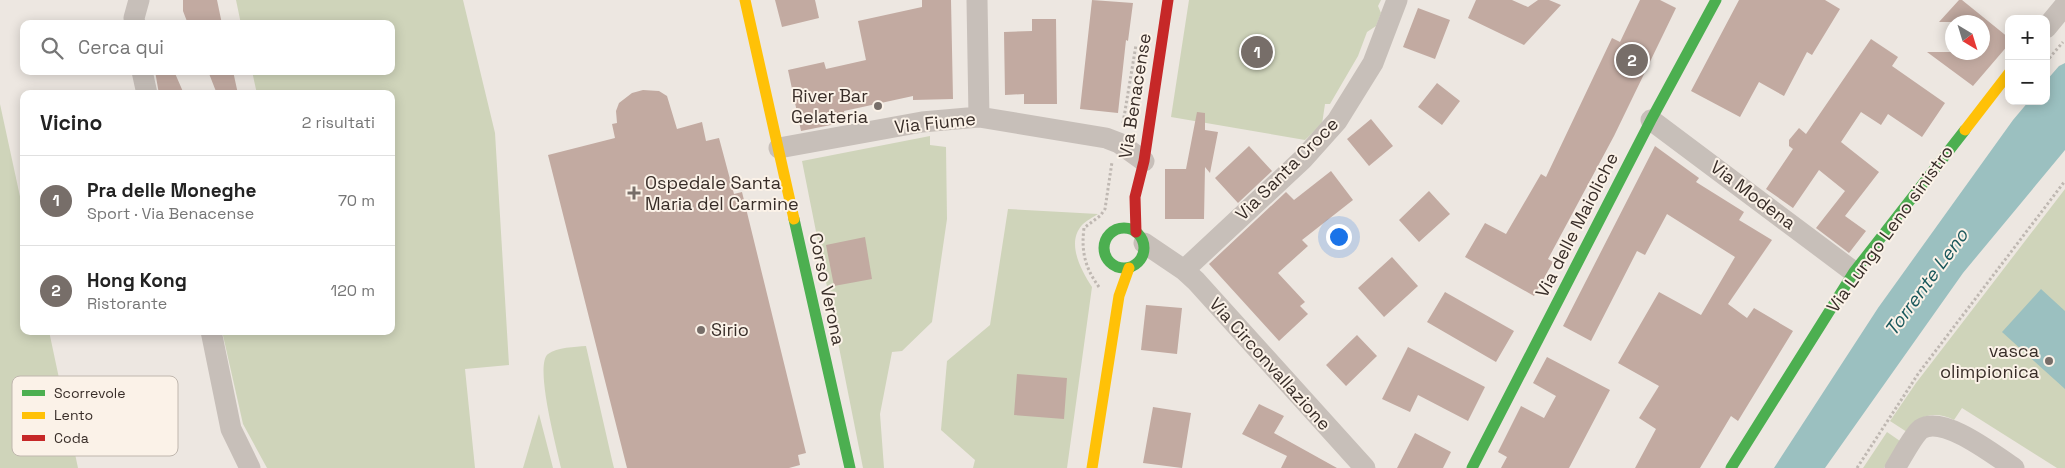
<!DOCTYPE html>
<html lang="it">
<head>
<meta charset="utf-8">
<style>
  :root { --surface:#fff; --page:#f6f6f6; --text:#222; --muted:#767676; --line:#e0e0e0; --accent:#776e69 }
  body { margin:0; font-family:"Space Grotesk",sans-serif; background:var(--page); color:var(--text) }
  .controls { position:absolute; right:15px; top:15px; display:grid; overflow:hidden; border-radius:10px; box-shadow:0 2px 12px #0003 }
  .controls button { width:45px; height:45px; display:grid; place-items:center; padding:0; border:0; border-bottom:1px solid var(--line); background:var(--surface); color:var(--text); font:25px sans-serif }
  .compass { position:absolute; left:1945px; top:15px; width:45px; height:45px; border-radius:50%; background:var(--surface); box-shadow:0 2px 12px #0003; rotate:142deg }
  .you { position:absolute; left:1338px; top:236px; width:18px; height:18px; margin:-12px; border:4px solid #fff; border-radius:50%; background:#1a73e8; box-shadow:0 0 0 8px #1a73e833 }
  .badge { display:grid; place-items:center; width:32px; height:32px; border-radius:50%; background:var(--accent); color:#fff; font-size:16px; font-weight:700 }
  .pin { position:absolute; translate:-50% -50%; border:2px solid #fff; box-shadow:0 1px 5px #0006 }
  .list { margin:0; padding:0; list-style:none }
  h2 { display:flex; justify-content:space-between; align-items:center; height:65px; margin:0; padding:0 20px; font-size:21px }
  h2 small { font-size:16px; font-weight:400; color:var(--muted) }
  .list li { display:grid; grid-template-columns:32px 1fr auto; gap:15px; align-items:center; box-sizing:border-box; height:90px; padding:0 20px; border-top:1px solid var(--line) }
  .list b { display:block; font-size:19px; white-space:nowrap }
  .list p { margin:0; font-size:16px; white-space:nowrap; color:var(--muted) }
  .list em { font-size:16px; font-style:normal; color:var(--muted) }
  .icon { flex:none; width:28px; height:28px; fill:none; stroke:currentColor; stroke-width:2; stroke-linecap:round; stroke-linejoin:round }
  .map { position:relative; flex:none; width:2065px; height:468px; overflow:hidden }
  .search { position:absolute; background:var(--surface); box-shadow:0 2px 12px #0003; left:20px; top:20px; width:375px; height:55px; display:flex; align-items:center; gap:12px; box-sizing:border-box; padding:0 18px; border-radius:10px; color:var(--muted); font-size:19px }
  .panel { position:absolute; background:var(--surface); box-shadow:0 2px 12px #0003; left:20px; top:90px; width:375px; height:245px; border-radius:10px }
  .map>svg:first-child { display:block }
  .green { fill:#cfd4ba }
  .water { fill:#9bc0c0 }
  .building { fill:#c2aaa1 }
  .lines { fill:none; stroke-linecap:round; stroke-linejoin:round }
  .path { stroke:#bfb8b2; stroke-width:3; stroke-dasharray:2.5 2.5; stroke-linecap:butt }
  .street { stroke:#c7bfb9; stroke-width:21 }
  .fast { stroke:#4caf50; stroke-width:11 }
  .slow { stroke:#ffc107; stroke-width:11 }
  .jam { stroke:#c62828; stroke-width:11 }
  .poi-dot { fill:#776e69; stroke:#fbf2e8; stroke-width:2 }
  .labels { text-anchor:middle; stroke-width:4; stroke-linejoin:round; paint-order:stroke }
  .poi-label { font-size:18px; fill:#382d28; stroke:#fbf2e8; text-anchor:end }
  .street-label { font-size:18px; fill:#382d28; stroke:#fbf2e8 }
  .water-label { font-size:19px; font-style:italic; fill:#1a585c; stroke:#fbf2e8 }
  .key { fill:#fbf2e8; stroke:#c0b7ae; stroke-width:1 }
  .key-label { font-size:14px; fill:#382d28 }
</style>
</head>
<body>
<div class="map">
<svg width="2065" height="468" viewBox="0 0 2065 468">
  <rect width="100%" height="100%" fill="#ede7e1"/>
  <path class="green" d="M236,0H463L495,133L509,365L465,369L475,468H267L243,424L222,331H391V94H257L252,71H391V24H241Z
    M1189,0H1381L1378,6L1381,13L1376,26L1367,32L1358,56L1330,104H1325L1322,124L1305,140L1171,117Z
    M0,104L24,215V331H49L78,468H0Z
    M930,136V145L946,147L947,219L932,322L902,351L892,352L880,414L884,468H863L802,161Z
    M2065,189V468H2057L1962,408L1954,420C1936,411 1918,414 1907,432L1890,421L1916,383Z
    M1008,209L1098,214C1093,217 1086,221 1082,225C1066,243 1081,270 1092,287L1067,468H973L975,460L941,430L947,361L990,325Z
    M586,346L612,460L614,468H561C557,449 534,365 548,354C557,347 575,347 586,346Z
    M539,414L553,468H523Z
    M1887,432L1900,441L1884,468H1863Z"/>
  <path class="water" d="M2065,63V150L1963,273L1825,468H1774L1878,308L2013,120L2029,101H2046V81L2059,66Z
    M2041,289L2065,311V389L2002,332Z"/>
  <path class="building" d="M183,0H217L222,24H188L183,11Z
    M775,0H815L819,18L782,27Z
    M922,0H951L953,99L913,100V96L844,111L846,122L801,131L788,70L824,62L826,69L866,60L858,21L922,7Z
    M1092,0L1133,3L1128,41L1126,40L1118,113L1080,109Z
    M1476,0H1512L1528,7L1538,0H1549L1561,5L1524,45L1468,18Z
    M1640,0H1660L1676,8L1614,136L1548,259L1553,262L1534,296L1465,257L1485,223L1506,234L1541,174L1546,177L1612,38L1620,42Z
    M1739,0H1825L1840,9L1812,55L1807,52L1784,96L1759,82L1740,117L1691,91Z
    M1959,0H1962L2009,38V44L1973,86L1927,52H1982V22H1939Z
    M1418,8L1450,20L1435,59L1403,47Z
    M1032,19H1056L1057,104H1024V94L1005,95L1004,32L1032,31Z
    M1871,39L1898,57L1892,66L1945,103L1922,137L1888,114L1881,125L1861,112L1841,142L1879,172L1845,216L1866,231L1849,253L1816,228L1845,191L1819,170L1793,208L1766,189L1793,149L1789,146V140L1799,128L1806,134Z
    M155,71H174L184,94H159Z
    M208,71H233L238,94H217Z
    M1437,83L1460,101L1442,125L1418,107Z
    M643,90L659,91L667,96L677,129L702,122L706,141L719,138L734,194L742,192L806,453L798,455L800,465L789,468H627L548,155L615,138L612,124L617,123L616,111L619,103L632,93Z
    M1197,112L1205,113V130L1218,132L1210,173L1205,167L1204,219H1165V169H1186Z
    M1371,119L1393,146L1369,166L1347,139Z
    M1249,146L1272,171L1238,203L1215,178Z
    M1655,146L1699,178L1696,182L1744,212L1739,220L1772,240L1728,304L1747,318L1754,308L1793,331L1738,421L1731,416L1700,468H1635L1656,429L1639,418L1659,386L1618,363L1659,292L1701,315L1735,257L1667,214L1645,255L1637,251L1591,341L1563,326Z
    M1331,171L1353,200L1302,240L1308,246L1278,273L1305,302L1300,306L1308,314L1279,341L1209,264L1286,192L1294,200Z
    M1429,191L1450,214L1419,242L1399,220Z
    M865,237L872,279L834,286L826,245Z
    M1392,257L1418,286L1384,317L1358,288Z
    M1445,292L1514,331L1496,362L1427,322Z
    M1146,305L1182,308L1177,354L1141,350Z
    M1357,335L1377,356L1346,386L1326,365Z
    M1408,347L1485,387L1468,421L1418,395L1410,412L1382,399Z
    M1547,357L1610,390L1569,468H1501L1507,457L1498,452L1521,406L1544,418L1556,396L1533,383Z
    M1017,374L1067,378L1064,419L1014,415Z
    M1259,404L1284,416L1274,433L1337,468H1281L1287,456L1242,434Z
    M1153,407L1191,413L1182,468L1143,463Z
    M1415,433L1451,452L1443,468H1397Z"/>
  <g class="lines">
    <path class="path" d="M2046,62L2063,42
      M1123,123L1136,45
      M1099,287C1085,268 1081,251 1084,228L1100,216L1105,209L1112,162
      M1857,468L1918,374L2065,181"/>
    <path class="street" d="M977,0L979,117
      M135,24L134,18L139,0
      M2046,28L2065,5
      M142,71L147,94
      M1651,120L1854,272
      M779,148L922,122L979,117L1106,138L1119,143L1144,161
      M1144,243L1184,270L1196,281L1365,468
      M1184,270L1303,159L1337,121L1373,63L1397,0
      M211,331L231,429L250,468
      M1895,468C1901,459 1913,435 1921,429C1944,415 1994,455 2014,468"/>
    <path class="fast" d="M794,219L850,468
      M1104 248a20 20 0 1 1 40 0a20 20 0 1 1-40 0Z
      M1472,468L1651,120L1716,0
      M1731,468L1854,272L1965,130"/>
    <path class="slow" d="M745,0L794,219
      M1965,130L2009,73
      M1092,468L1119,296L1129,268"/>
    <path class="jam" d="M1136,232L1135,197L1144,161L1168,0"/>
  </g>
  <g class="poi-dot">
    <circle cx="878" cy="106" r="5"/>
    <path d="M631.5 185.5h5v5h5v5h-5v5h-5v-5h-5v-5h5z"/>
    <circle cx="701" cy="330" r="5"/>
    <circle cx="2049" cy="361" r="5"/>
  </g>
  <g class="labels">
    <g class="poi-label">
      <text x="868" y="102">River Bar<tspan x="868" dy="21">Gelateria</tspan></text>
      <text x="645" y="189" text-anchor="start">Ospedale Santa<tspan x="645" dy="21">Maria del Carmine</tspan></text>
      <text x="711" y="336" text-anchor="start">Sirio</text>
      <text x="2039" y="357">vasca<tspan x="2039" dy="21">olimpionica</tspan></text>
    </g>
    <g class="street-label">
      <text transform="translate(1135 96) rotate(-81)" y="6">Via Benacense</text>
      <text transform="translate(935 123) rotate(-6)" y="6">Via Fiume</text>
      <text transform="translate(1287 169) rotate(-45)" y="6">Via Santa Croce</text>
      <text transform="translate(1753 195) rotate(37)" y="6">Via Modena</text>
      <text transform="translate(1577 225) rotate(-63)" y="6">Via delle Maioliche</text>
      <text transform="translate(1890 229) rotate(-54)" y="6">Via Lungo Leno sinistro</text>
      <text transform="translate(827 289) rotate(78)" y="6">Corso Verona</text>
      <text transform="translate(1270 364) rotate(48)" y="6">Via Circonvallazione</text>
    </g>
    <g class="water-label">
      <text transform="translate(1926 282) rotate(-54)" y="7">Torrente Leno</text>
    </g>
  </g>
  <rect x="12" y="376" width="166" height="80" rx="8" class="key"/>
  <rect x="22" y="390" width="23" height="6" fill="#4caf50"/>
  <rect x="22" y="412" width="23" height="7" fill="#ffc107"/>
  <rect x="22" y="435" width="23" height="6" fill="#c62828"/>
  <g class="key-label">
    <text x="54" y="398">Scorrevole</text>
    <text x="54" y="420">Lento</text>
    <text x="54" y="443">Coda</text>
  </g>
</svg>
<div class="controls">
<button>+</button>
<button>−</button>
</div>
<svg class="compass" viewBox="-18 -18 36 36"><path d="M0-13l5 13h-10z" fill="#e53935"/><path d="M0 13l5-13h-10z" fill="#767676"/></svg>
<div class="you"></div>
<div class="pin badge" style="left:1257px;top:52px">1</div>
<div class="pin badge" style="left:1632px;top:60px">2</div>
<div class="search"><svg class="icon" aria-label="search" viewBox="0 0 24 24"><circle cx="10" cy="10" r="6"/><path d="M15 15l6 6"/></svg>Cerca qui</div>
<section class="panel">
<h2>Vicino<small>2 risultati</small></h2>
<ul class="list">
<li><span class="badge">1</span><div><b>Pra delle Moneghe</b><p>Sport · Via Benacense</p></div><em>70 m</em></li>
<li><span class="badge">2</span><div><b>Hong Kong</b><p>Ristorante</p></div><em>120 m</em></li>
</ul>
</section>
</div>
</body>
</html>
